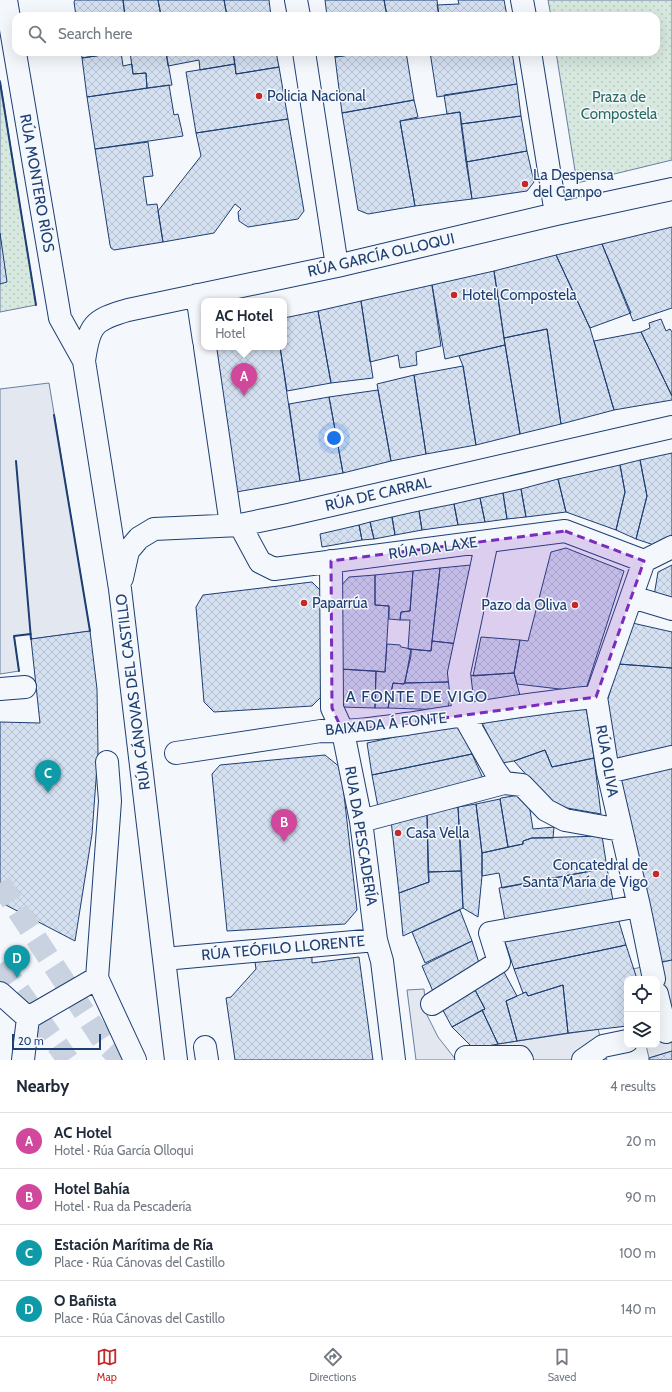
<!DOCTYPE html>
<html lang="en">
<head>
<meta charset="utf-8">
<style>
  :root { --surface:#fff; --page:#f6f6f7; --text:#1f2937; --muted:#747a83; --line:#e0e1e3; --accent:#c62828 }
  body { margin:0; font-family:Cabin,sans-serif; background:var(--page); color:var(--text) }
  .controls { position:absolute; right:12px; bottom:12px; display:grid; overflow:hidden; border-radius:8px; box-shadow:0 4px 16px #0002 }
  .controls button { width:36px; height:36px; display:grid; place-items:center; padding:0; border:0; border-bottom:1px solid var(--line); background:var(--surface); color:var(--text); font:20px sans-serif }
  .scale { position:absolute; left:12px; bottom:10px; width:89px; box-sizing:border-box; padding-left:4px; border:2px solid #1d3f73; border-top:0; font-size:11px; line-height:14px; white-space:nowrap; color:#1d3f73; -webkit-text-stroke:3px #f4f7fb; paint-order:stroke }
  .you { position:absolute; left:334px; top:438px; width:14px; height:14px; margin:-10px; border:3px solid #fff; border-radius:50%; background:#1a73e8; box-shadow:0 0 0 6px #1a73e833 }
  .badge { display:grid; place-items:center; width:26px; height:26px; border-radius:50%; background:var(--accent); color:#fff; font-size:13px; font-weight:700 }
  .pin { position:absolute; translate:-50% -33px; filter:drop-shadow(0 1px 2px #0008) }
  .pin::after { content:''; position:absolute; top:21px; width:14px; height:12px; background:inherit; clip-path:polygon(0 0,100% 0,50% 100%) }
  .popup { position:absolute; left:201px; top:298px; width:86px; height:52px; box-sizing:border-box; display:grid; place-content:center; border-radius:8px; background:var(--surface); filter:drop-shadow(0 1px 3px #0005); font-size:13px; white-space:nowrap; color:var(--muted) }
  .popup b { font-size:15px; color:var(--text) }
  .popup::after { content:''; position:absolute; left:50%; top:100%; margin-left:-8px; border:8px solid transparent; border-top-color:var(--surface) }
  .list { margin:0; padding:0; list-style:none }
  h2 { display:flex; justify-content:space-between; align-items:center; height:52px; margin:0; padding:0 16px; font-size:17px }
  h2 small { font-size:13px; font-weight:400; color:var(--muted) }
  .list li { display:grid; grid-template-columns:26px 1fr auto; gap:12px; align-items:center; box-sizing:border-box; height:56px; padding:0 16px; border-top:1px solid var(--line) }
  .list b { display:block; font-size:15px; white-space:nowrap }
  .list p { margin:0; font-size:13px; white-space:nowrap; color:var(--muted) }
  .list em { font-size:13px; font-style:normal; color:var(--muted) }
  .icon { flex:none; width:22px; height:22px; fill:none; stroke:currentColor; stroke-width:2; stroke-linecap:round; stroke-linejoin:round }
  .map { position:relative; flex:none; width:672px; height:1060px; overflow:hidden }
  .search { position:absolute; background:var(--surface); box-shadow:0 4px 16px #0002; left:12px; right:12px; top:12px; height:44px; display:flex; align-items:center; gap:10px; box-sizing:border-box; padding:0 14px; border-radius:12px; color:var(--muted); font-size:15px }
  .sheet { height:276px; background:var(--surface) }
  nav { display:flex; justify-content:space-around; align-items:center; box-sizing:border-box; height:56px; border-top:1px solid var(--line); background:var(--surface); font-size:11px; color:var(--muted) }
  nav a { display:grid; justify-items:center; gap:2px }
  nav .on { color:var(--accent) }
  .map>svg:first-child { display:block }
  .park { fill:url(#park-dots); stroke:#687fa3 }
  .parking { fill:#e3e8f0; stroke:#687fa3 }
  .building { fill:url(#building-cross-hatch); stroke:#1d3f73 }
  .lines { fill:none; stroke-linecap:round; stroke-linejoin:round }
  .major-tunnel { stroke:#c9d2e0; stroke-width:22; stroke-dasharray:22 11; stroke-linecap:butt }
  .minor-casing { stroke:#1d3f73; stroke-width:24 }
  .minor { stroke:#f4f7fb; stroke-width:22 }
  .wall { stroke:#1d3f73; stroke-width:2 }
  .marked { fill:#7b2cbf; fill-opacity:0.2; stroke:#7b2cbf; stroke-width:3; stroke-dasharray:8 5; stroke-linejoin:round }
  .poi-dot { fill:#c62828; stroke:#f4f7fb; stroke-width:1.5 }
  .labels { text-anchor:middle; stroke-width:3; stroke-linejoin:round; paint-order:stroke }
  .poi-label { font-size:15px; fill:#1d3f73; stroke:#f4f7fb; text-anchor:start }
  .park-label { font-size:15px; fill:#2c6c60; stroke:#f4f7fb }
  .street-label { font-size:15px; fill:#1d3f73; stroke:#f4f7fb }
  .neighbourhood-label { font-size:16px; letter-spacing:1px; fill:#1d3f73; stroke:#f4f7fb }
</style>
</head>
<body>
<div class="map">
<svg width="672" height="1060" viewBox="0 0 672 1060">
  <defs>
    <pattern id="park-dots" width="8" height="8" patternUnits="userSpaceOnUse"><rect width="8" height="8" fill="#d7e8df"/><path d="M2 2h.1M6 6h.1" fill="none" stroke="#b8c8c3" stroke-width="1.8" stroke-linecap="round"/></pattern>
    <pattern id="building-cross-hatch" width="8" height="8" patternUnits="userSpaceOnUse"><rect width="8" height="8" fill="#d5e0f0"/><path d="M0 0l8 8M0 8l8-8" fill="none" stroke="#b6c1d1"/></pattern>
  </defs>
  <rect width="100%" height="100%" fill="#f4f7fb"/>
  <path class="park" d="M548,0H672V160L577,183L556,52H656V16H551Z
    M0,80L36,305L0,312Z"/>
  <path class="parking" d="M49,383L90,631L31,639L30,634L14,636L19,671L0,674V389Z
    M672,960V1051L649,1058L646,1045H657V979H637L633,969Z
    M424,989L426,1013L438,1037L456,1060H416L407,990Z
    M598,1029L607,1060H462L474,1049L498,1044Z"/>
  <path class="building" d="M75,0H123L125,16H76L74,2Z
    M123,0H158L161,16H125Z
    M158,0H224L227,16H161Z
    M224,0H269L271,16H227Z
    M325,0H384L387,16H327Z
    M384,0H437L439,16H387Z
    M458,0H504L507,16H439L437,5L459,4Z
    M81,52H123L82,58Z
    M121,52L123,66L132,64L133,74L146,73L147,88L87,97L82,58Z
    M130,52H166L172,85L147,88L146,73L133,74Z
    M166,52H233L235,64L200,70L199,60L168,66Z
    M233,52H276L279,67L236,74Z
    M334,52H371L335,57Z
    M371,52H406L414,100L342,113L335,57Z
    M430,52H512L517,84L437,97Z
    M235,64L236,74L279,67L288,119L196,133L186,72Z
    M517,84L521,116L461,124L460,112L447,114L444,95Z
    M169,85L174,115L178,114L183,136L95,149L87,97Z
    M414,100L418,117L400,121L415,206L368,214L358,210L342,113Z
    M460,112L472,199L415,206L400,121Z
    M521,116L527,151L466,162L461,124Z
    M288,119L304,211L298,219L248,227L239,221L238,212L241,209L235,204L214,233L163,242L158,211L201,156L196,133Z
    M148,142L153,176L143,177L147,205L157,204L163,242L114,250L111,248L110,245L95,149Z
    M527,151L534,182L527,191L472,199L466,162Z
    M672,227V308L633,321L602,244Z
    M0,233L7,282L0,284Z
    M602,244L631,313L590,328L556,255Z
    M556,255L590,328L614,410L561,424L547,329L504,338L494,271Z
    M494,271L505,345L445,359L432,285Z
    M432,285L441,346L416,352L417,365L400,368L398,355L370,362L361,301Z
    M361,301L373,378L331,383L318,311Z
    M318,311L331,383L287,391L280,347H284V318Z
    M661,319L666,331L670,329L672,332V396L641,332L650,328L649,323Z
    M547,329L561,424L520,434L504,338Z
    M641,332L672,396V400L614,410L594,341Z
    M505,345L520,434L476,445L463,366L459,356Z
    M214,347H280L300,481L236,492Z
    M463,366L476,445L426,454L414,375Z
    M414,375L426,454L391,461L377,384Z
    M378,390L391,461L343,473L329,397Z
    M329,397L343,473L300,481L289,404Z
    M672,453V535L654,545L636,539L647,496L640,460Z
    M640,460L647,496L636,539L616,530L625,492L620,465Z
    M620,465L625,492L616,530L566,512L558,479Z
    M558,479L566,512L526,517L521,489Z
    M521,489L526,517L507,519L503,493Z
    M503,493L507,519L485,522L480,498Z
    M480,498L485,522L458,525L454,504Z
    M454,504L458,525L422,530L419,511Z
    M419,511L422,530L395,535L392,517Z
    M392,517L395,535L374,539L370,522Z
    M370,522L374,539L362,540L359,525Z
    M359,525L362,540L322,547L320,534Z
    M566,548L624,571L585,692L517,684L514,673L520,640L528,641L551,552Z
    M471,565L459,644L432,641L440,568Z
    M672,565V599L654,596L658,572Z
    M440,568L431,651L408,649L410,620H400L401,612L410,611L413,571Z
    M413,571L410,611L401,612L400,620L389,619V606L375,605V575Z
    M375,575V605L389,606L385,672L340,669L339,588L349,577Z
    M312,582L321,591V697L312,706L214,712L204,702L196,607L203,595Z
    M628,622L672,632V668L618,664Z
    M90,631L97,689L98,753L92,834L75,941L0,902V722L40,723L31,639Z
    M481,637L520,640L514,673L473,676Z
    M432,641L459,644L448,682L405,683L411,649L431,651Z
    M387,644L400,645L401,647L411,649V656L404,684L393,683L388,708H375L376,671L385,672Z
    M618,664L672,668V749L617,763L607,702Z
    M340,669L376,671L375,708L341,707Z
    M514,673L521,699L471,709L464,676Z
    M448,682H452L448,710L388,708L393,683L404,684L405,683Z
    M586,706L594,758L552,767L545,750L514,761L502,763L482,723Z
    M460,723L472,754L372,775L367,743Z
    M545,750L552,767L594,758L601,814L567,808L547,798L514,761Z
    M472,754L485,783L378,807L372,775Z
    M325,755L341,768L357,910L345,924L227,931L212,774L220,765Z
    M672,767V960L661,962L619,779Z
    M525,794L528,798L533,829L554,827L553,838H532L523,841V844L508,847L500,799L501,798Z
    M500,799L508,847L482,853L476,804Z
    M476,804L482,853V876L478,917L463,908L461,853L458,807Z
    M458,807L461,871L428,872L427,813Z
    M427,813L429,882L399,893L391,820Z
    M602,836L607,868L502,888L499,873L482,876V853L523,844V841L532,838Z
    M607,868L614,906L506,926L499,888Z
    M461,871L463,908L403,936L399,893L429,882L428,872Z
    M460,910L472,941L425,963L412,932Z
    M617,915L626,945L514,969L503,936Z
    M472,941L480,966L435,996L422,966Z
    M626,945L637,979H627V1026L568,1033L563,985L528,996L526,992L523,993L514,969Z
    M312,957V963L359,957L373,1060H235L226,998L231,997L256,969L255,962Z
    M504,972L517,996L506,1001L517,1041L498,1044L482,1010L485,1009L474,988L488,980L489,982Z
    M563,985L568,1033L517,1041L506,1001L526,992L528,996Z
    M474,988L485,1009L452,1027L440,1005Z
    M482,1010L498,1044L474,1049L452,1027Z
    M672,1051V1060H649V1058Z"/>
  <g class="lines">
    <path class="major-tunnel" d="M0,883L103,1041L121,1060
      M0,964L68,1060"/>
    <defs>
      <path id="minor" d="M6,0L60,318L84,361
        M296,0L299,16
        M522,0L525,16
        M304,52L337,266
        M530,52L556,214
        M197,295L204,341
        M205,347L231,525
        M240,525L260,562L274,569L565,531L644,561
        M487,541L459,673L464,716L494,769L504,783
        M331,561L332,708L343,732L361,821L376,940
        M644,561L596,697L608,772L639,906L654,979
        M644,561L672,547
        M122,578L128,551L139,538L154,529L240,525L288,515L672,427
        M632,597L672,609
        M0,689L25,687
        M176,753L321,731C350,732 377,728 406,724C469,715 532,702 596,697
        M107,762L110,801L97,978L135,1060
        M608,772L672,757
        M361,821L504,783L522,785L546,810L565,820L621,830
        M164,959L376,940L382,961L394,1060
        M0,993L28,1018
        M657,994L666,1032
        M432,1004L499,962L490,933L639,906
        M28,1018L97,978
        M205,1047L207,1060
        M466,1057H520L522,1060
        M23,1060L28,1018
        M176,1060L120,589L84,361C89,325 93,320 128,310L337,266L556,214L672,189
        M583,1060L603,1046L627,1041"/>
    </defs>
    <use href="#minor" class="minor-casing"/>
    <use href="#minor" class="minor"/>
    <path class="wall" d="M0,82L36,305
      M54,415L90,631
      M16,461L31,639
      M19,671L14,636L31,634"/>
  </g>
  <path class="marked" d="M565,531L644,561L596,697L343,732L332,708L331,561Z"/>
  <g class="poi-dot">
    <circle cx="259" cy="96" r="4"/>
    <circle cx="525" cy="184" r="4"/>
    <circle cx="454" cy="295" r="4"/>
    <circle cx="304" cy="603" r="4"/>
    <circle cx="575" cy="605" r="4"/>
    <circle cx="398" cy="833" r="4"/>
    <circle cx="656" cy="874" r="4"/>
  </g>
  <g class="labels">
    <g class="poi-label">
      <text x="267" y="101">Policia Nacional</text>
      <text x="533" y="180">La Despensa<tspan x="533" dy="17">del Campo</tspan></text>
      <text x="462" y="300">Hotel Compostela</text>
      <text x="312" y="608">Paparrúa</text>
      <text x="567" y="610" text-anchor="end">Pazo da Oliva</text>
      <text x="406" y="838">Casa Vella</text>
      <text x="648" y="870" text-anchor="end">Concatedral de<tspan x="648" dy="17">Santa María de Vigo</tspan></text>
    </g>
    <g class="park-label">
      <text x="619" y="102">Praza de<tspan x="619" dy="17">Compostela</tspan></text>
    </g>
    <g class="street-label">
      <text transform="translate(37 183) rotate(80)" y="5">RÚA MONTERO RÍOS</text>
      <text transform="translate(381 255) rotate(-13)" y="5">RÚA GARCÍA OLLOQUI</text>
      <text transform="translate(378 494) rotate(-13)" y="5">RÚA DE CARRAL</text>
      <text transform="translate(433 548) rotate(-8)" y="5">RÚA DA LAXE</text>
      <text transform="translate(133 692) rotate(-97)" y="5">RÚA CÁNOVAS DEL CASTILLO</text>
      <text transform="translate(386 724) rotate(-6)" y="5">BAIXADA Á FONTE</text>
      <text transform="translate(607 761) rotate(80)" y="5">RÚA OLIVA</text>
      <text transform="translate(361 836) rotate(81)" y="5">RUA DA PESCADERÍA</text>
      <text transform="translate(283 948) rotate(-5)" y="5">RÚA TEÓFILO LLORENTE</text>
    </g>
    <g class="neighbourhood-label">
      <text x="417" y="702">A FONTE DE VIGO</text>
    </g>
  </g>
</svg>
<div class="controls">
<button><svg class="icon" aria-label="locate" viewBox="0 0 24 24"><circle cx="12" cy="12" r="6"/><path d="M12 2v4M12 18v4M2 12h4M18 12h4"/></svg></button>
<button><svg class="icon" aria-label="layers" viewBox="0 0 24 24"><path d="M12 4l9 5-9 5-9-5zM3 14l9 5 9-5"/></svg></button>
</div>
<div class="scale">20 m</div>
<div class="you"></div>
<div class="pin badge" style="left:244px;top:396px;background:#d1479c">A</div>
<div class="popup"><b>AC Hotel</b>Hotel</div>
<div class="pin badge" style="left:284px;top:842px;background:#d1479c">B</div>
<div class="pin badge" style="left:48px;top:793px;background:#0f9aa8">C</div>
<div class="pin badge" style="left:17px;top:978px;background:#0f9aa8">D</div>
<div class="search"><svg class="icon" aria-label="search" viewBox="0 0 24 24"><circle cx="10" cy="10" r="6"/><path d="M15 15l6 6"/></svg>Search here</div>
</div>
<section class="sheet">
<h2>Nearby<small>4 results</small></h2>
<ul class="list">
<li><span class="badge" style="background:#d1479c">A</span><div><b>AC Hotel</b><p>Hotel · Rúa García Olloqui</p></div><em>20 m</em></li>
<li><span class="badge" style="background:#d1479c">B</span><div><b>Hotel Bahía</b><p>Hotel · Rua da Pescadería</p></div><em>90 m</em></li>
<li><span class="badge" style="background:#0f9aa8">C</span><div><b>Estación Marítima de Ría</b><p>Place · Rúa Cánovas del Castillo</p></div><em>100 m</em></li>
<li><span class="badge" style="background:#0f9aa8">D</span><div><b>O Bañista</b><p>Place · Rúa Cánovas del Castillo</p></div><em>140 m</em></li>
</ul>
</section>
<nav>
<a class="on"><svg class="icon" aria-label="map" viewBox="0 0 24 24"><path d="M3 6l6-2 6 2 6-2v14l-6 2-6-2-6 2zM9 4v14M15 6v14"/></svg>Map</a>
<a><svg class="icon" aria-label="directions" viewBox="0 0 24 24"><path d="M12 3l9 9-9 9-9-9zM9 14v-3h6M13 9l2 2-2 2"/></svg>Directions</a>
<a><svg class="icon" aria-label="saved" viewBox="0 0 24 24"><path d="M7 4h10v16l-5-4-5 4z"/></svg>Saved</a>
</nav>
</body>
</html>
